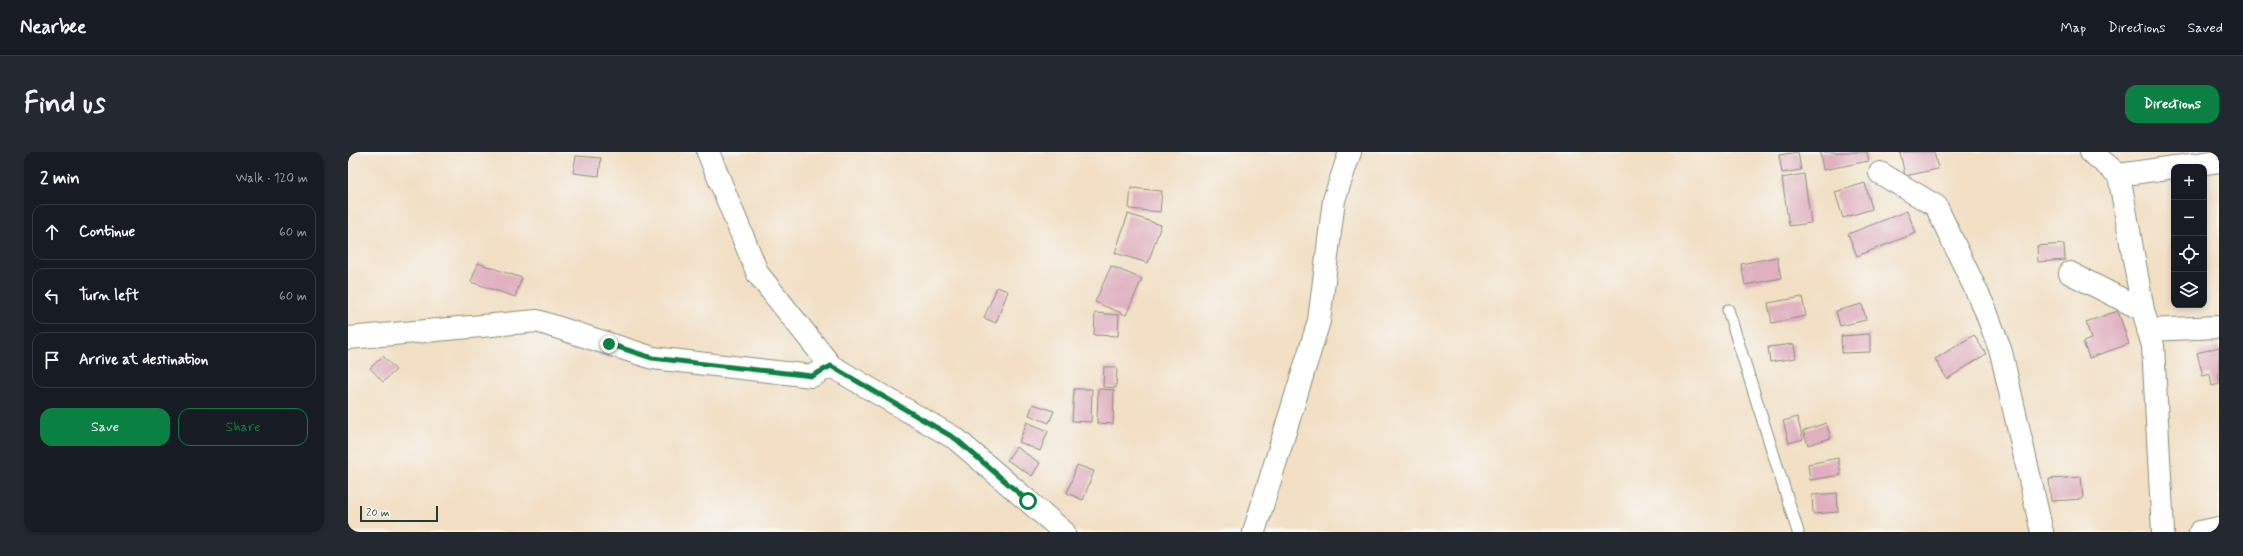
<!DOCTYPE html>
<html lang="en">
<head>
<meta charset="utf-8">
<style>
  :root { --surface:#171b24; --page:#242831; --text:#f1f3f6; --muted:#9ea1a6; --line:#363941; --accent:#0b8043 }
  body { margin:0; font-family:Mynerve,sans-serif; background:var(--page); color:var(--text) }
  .controls { position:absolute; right:12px; top:12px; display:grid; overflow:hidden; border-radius:8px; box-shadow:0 2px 6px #0003 }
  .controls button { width:36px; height:36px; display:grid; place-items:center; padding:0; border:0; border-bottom:1px solid var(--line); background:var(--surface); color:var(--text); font:20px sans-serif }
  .scale { position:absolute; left:12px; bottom:10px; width:78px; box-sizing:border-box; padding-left:4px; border:2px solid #1f3d34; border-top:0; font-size:11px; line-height:14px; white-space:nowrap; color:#1f3d34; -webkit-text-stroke:3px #f6f6f2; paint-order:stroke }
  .stop { position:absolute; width:12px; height:12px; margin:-9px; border:3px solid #0b8043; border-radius:50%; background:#fff }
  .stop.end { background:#0b8043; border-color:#fff; box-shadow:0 1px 4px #0008 }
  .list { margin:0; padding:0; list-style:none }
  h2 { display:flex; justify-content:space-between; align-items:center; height:52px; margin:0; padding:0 16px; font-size:17px }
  h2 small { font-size:13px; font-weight:400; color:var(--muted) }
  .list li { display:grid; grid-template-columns:26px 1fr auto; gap:12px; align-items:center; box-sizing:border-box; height:56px; margin:0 8px 8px; padding:0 8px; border:1px solid var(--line); border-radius:12px }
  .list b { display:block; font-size:15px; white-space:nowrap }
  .list em { font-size:13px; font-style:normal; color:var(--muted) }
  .actions { display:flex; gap:8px; padding:12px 16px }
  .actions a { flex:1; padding:9px 0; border:1px solid var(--accent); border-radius:12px; text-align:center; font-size:14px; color:var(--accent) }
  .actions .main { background:var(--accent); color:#fff }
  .icon { flex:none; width:22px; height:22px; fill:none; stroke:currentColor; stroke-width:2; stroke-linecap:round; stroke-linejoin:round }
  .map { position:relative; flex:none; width:1871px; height:380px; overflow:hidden; border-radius:12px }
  header { display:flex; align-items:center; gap:24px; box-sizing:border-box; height:56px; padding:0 20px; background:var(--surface); border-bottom:1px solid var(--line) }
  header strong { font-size:19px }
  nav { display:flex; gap:22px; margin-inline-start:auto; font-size:14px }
  .intro { display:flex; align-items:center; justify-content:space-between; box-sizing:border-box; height:96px; padding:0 24px }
  h1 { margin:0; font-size:28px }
  .button { padding:10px 18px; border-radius:12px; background:var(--accent); color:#fff; font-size:14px; font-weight:700 }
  main { display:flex; gap:24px; padding:0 24px }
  aside { flex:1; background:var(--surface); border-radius:12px; box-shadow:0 2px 6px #0003 }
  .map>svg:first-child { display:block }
  .building { fill:#e0afc0 }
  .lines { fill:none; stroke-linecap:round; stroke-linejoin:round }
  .service-casing { stroke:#888e7c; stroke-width:13 }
  .minor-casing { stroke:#888e7c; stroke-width:24 }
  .service { stroke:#fff; stroke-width:11 }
  .minor { stroke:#fff; stroke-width:22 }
  .route { stroke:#0b8043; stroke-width:5 }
</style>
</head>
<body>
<header>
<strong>Nearbee</strong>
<nav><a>Map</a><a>Directions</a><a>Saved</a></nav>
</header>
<div class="intro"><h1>Find us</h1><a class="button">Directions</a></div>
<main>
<aside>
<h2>2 min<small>Walk · 120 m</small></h2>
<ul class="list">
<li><svg class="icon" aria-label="ahead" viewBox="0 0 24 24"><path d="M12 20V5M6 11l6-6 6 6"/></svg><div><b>Continue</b></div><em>60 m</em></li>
<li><svg class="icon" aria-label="left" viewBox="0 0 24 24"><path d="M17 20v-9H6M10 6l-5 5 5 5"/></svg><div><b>Turn left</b></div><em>60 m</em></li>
<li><svg class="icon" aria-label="arrive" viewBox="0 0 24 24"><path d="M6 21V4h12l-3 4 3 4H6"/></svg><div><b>Arrive at destination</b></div></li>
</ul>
<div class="actions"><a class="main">Save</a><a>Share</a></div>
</aside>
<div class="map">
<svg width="1871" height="380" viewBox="0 0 1871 380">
  <rect width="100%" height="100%" fill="#f6f6f2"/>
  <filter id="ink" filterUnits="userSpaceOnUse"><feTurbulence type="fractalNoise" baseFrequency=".025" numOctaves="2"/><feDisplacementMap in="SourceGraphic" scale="8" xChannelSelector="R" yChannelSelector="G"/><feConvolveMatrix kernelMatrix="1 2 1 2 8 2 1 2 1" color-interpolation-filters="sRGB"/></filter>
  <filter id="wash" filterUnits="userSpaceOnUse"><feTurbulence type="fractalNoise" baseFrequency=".012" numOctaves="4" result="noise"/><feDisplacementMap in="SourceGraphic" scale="16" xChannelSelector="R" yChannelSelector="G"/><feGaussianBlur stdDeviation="0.9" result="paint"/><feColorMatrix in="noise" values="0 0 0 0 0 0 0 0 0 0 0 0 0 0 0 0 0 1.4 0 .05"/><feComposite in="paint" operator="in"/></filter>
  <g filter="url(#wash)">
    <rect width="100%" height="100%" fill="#f2dfc4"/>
    <g id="blocks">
      <path class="building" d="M1450,0L1453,18L1434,21L1431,3Z
        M1472,0H1519L1521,9L1475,18Z
        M1552,0H1586L1590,17L1557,24Z
        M228,4L253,6L251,24L225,21Z
        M1456,22L1463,71L1441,74L1434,26Z
        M1517,31L1524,57L1495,66L1487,40Z
        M783,36L814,39L812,60L781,57Z
        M1559,59L1568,81L1509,104L1500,82Z
        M780,62L813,73L800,111L767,101Z
        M1716,92L1717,108L1690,110L1689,94Z
        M1429,105L1433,126L1397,133L1393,112Z
        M130,111L174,126L167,145L123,130Z
        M763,114L794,127L778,163L747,150Z
        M649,135L660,139L648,171L636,166Z
        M1454,145L1458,164L1424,171L1420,151Z
        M1514,152L1518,168L1492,174L1488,159Z
        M1770,159L1781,192L1741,206L1735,190L1743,187L1738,170Z
        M747,161L771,163L770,184L746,183Z
        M1522,182V200L1494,201L1493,184Z
        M1626,183L1638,202L1599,227L1587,207Z
        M1446,192L1448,206L1422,210L1420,195Z
        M1871,195V232L1864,234L1862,222L1855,224L1849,201Z
        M35,204L48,218L35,230L22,216Z
        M756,215H769L768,236L755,235Z
        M726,237H744L743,270L724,269Z
        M750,237L766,238L765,272L749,271Z
        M685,252L706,259L701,271L681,263Z
        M1449,265L1455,287L1441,291L1435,269Z
        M679,270L700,279L692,299L671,290Z
        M1478,271L1483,286L1460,293L1455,279Z
        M668,295L692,311L684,324L659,308Z
        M1490,306L1493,323L1462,328L1460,312Z
        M729,313L746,319L735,348L719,341Z
        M1733,325L1735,347L1703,349L1701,327Z
        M1489,341L1490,360L1465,362L1464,343Z"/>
    </g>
  </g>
  <g filter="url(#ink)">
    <use href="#blocks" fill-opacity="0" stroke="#888e7c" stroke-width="1"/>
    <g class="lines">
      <defs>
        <path id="service" d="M1380,158L1450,380"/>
        <path id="minor" d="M360,0L410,122L483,214L608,287L716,380
          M1743,0L1771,23
          M1829,15L1871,9
          M1532,21L1588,54L1637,157L1653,200L1694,380
          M1722,121L1795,158L1805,194L1815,380
          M1795,158L1771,23L1826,15
          M1800,178L1871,175
          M0,186L189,169L305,206L464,224L483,214
          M906,380L971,169L986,48L1002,0
          M1852,380L1871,376"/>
      </defs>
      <use href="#service" class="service-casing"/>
      <use href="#minor" class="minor-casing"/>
      <use href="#service" class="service"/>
      <use href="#minor" class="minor"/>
    </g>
  </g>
  <g class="lines" filter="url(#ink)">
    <path class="route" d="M261,192L304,206L464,224L483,214L608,287L680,349"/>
  </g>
</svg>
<div class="controls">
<button>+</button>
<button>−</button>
<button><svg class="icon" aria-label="locate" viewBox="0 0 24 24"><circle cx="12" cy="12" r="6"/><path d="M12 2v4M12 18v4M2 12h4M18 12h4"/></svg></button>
<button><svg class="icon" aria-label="layers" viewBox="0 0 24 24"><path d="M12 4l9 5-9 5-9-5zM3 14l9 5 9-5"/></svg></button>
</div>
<div class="scale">20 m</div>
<div class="stop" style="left:680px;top:349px"></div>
<div class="stop end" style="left:261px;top:192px"></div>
</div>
</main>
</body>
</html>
